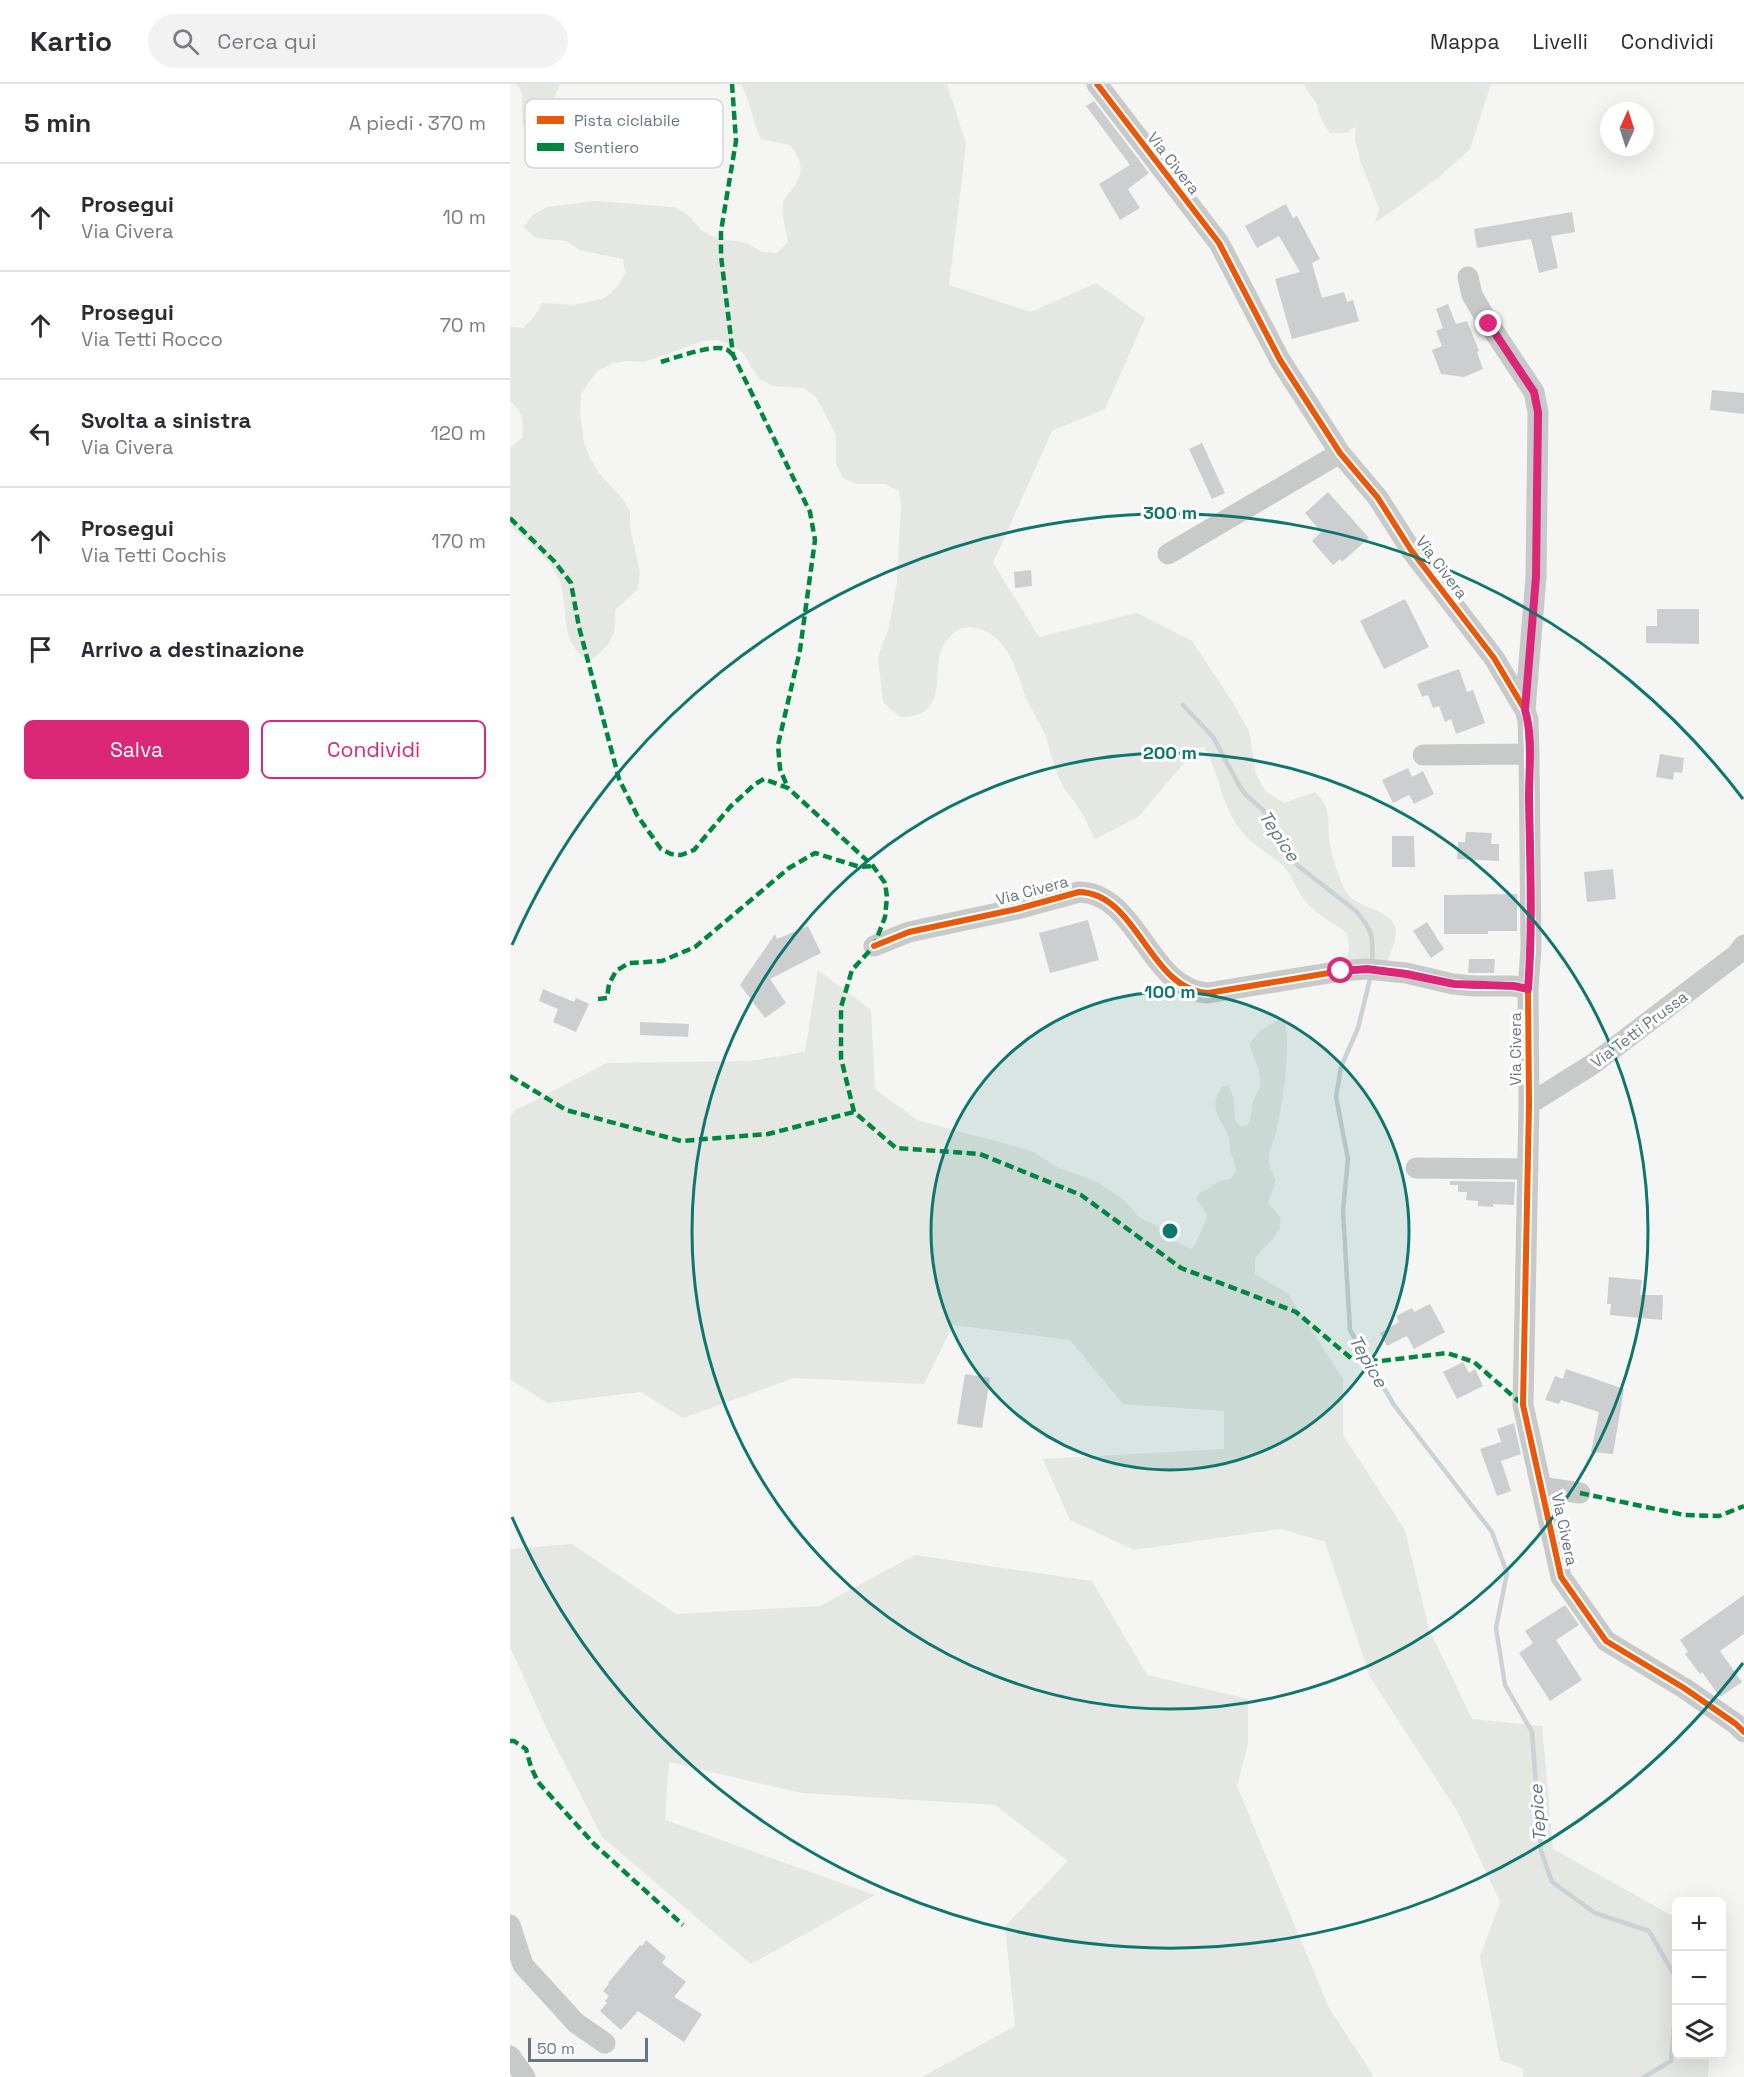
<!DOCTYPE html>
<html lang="it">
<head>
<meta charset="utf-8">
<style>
  :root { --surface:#fff; --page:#f2f2f3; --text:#2b2b33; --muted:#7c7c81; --line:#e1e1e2; --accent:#db2777 }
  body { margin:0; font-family:"Space Grotesk",sans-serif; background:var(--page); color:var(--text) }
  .controls { position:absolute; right:18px; bottom:18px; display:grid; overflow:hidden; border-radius:9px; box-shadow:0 6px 24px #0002 }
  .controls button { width:54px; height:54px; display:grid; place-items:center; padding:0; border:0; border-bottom:2px solid var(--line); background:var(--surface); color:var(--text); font:30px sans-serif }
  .compass { position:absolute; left:1090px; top:18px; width:54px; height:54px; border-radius:50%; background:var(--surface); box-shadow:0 6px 24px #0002; rotate:3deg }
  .scale { position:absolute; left:18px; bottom:15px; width:120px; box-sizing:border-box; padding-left:6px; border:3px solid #687682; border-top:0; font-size:16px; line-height:21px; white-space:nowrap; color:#687682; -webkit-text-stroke:4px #fff; paint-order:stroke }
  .stop { position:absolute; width:18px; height:18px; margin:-14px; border:4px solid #db2777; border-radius:50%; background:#fff }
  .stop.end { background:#db2777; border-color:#fff; box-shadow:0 2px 6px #0008 }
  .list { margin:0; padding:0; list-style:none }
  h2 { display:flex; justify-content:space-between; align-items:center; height:78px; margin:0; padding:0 24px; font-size:26px }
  h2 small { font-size:20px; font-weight:400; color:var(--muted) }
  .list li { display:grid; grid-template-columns:39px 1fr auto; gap:18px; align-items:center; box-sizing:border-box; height:108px; padding:0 24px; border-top:2px solid var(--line) }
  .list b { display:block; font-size:22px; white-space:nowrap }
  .list p { margin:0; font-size:20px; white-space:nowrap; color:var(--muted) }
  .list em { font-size:20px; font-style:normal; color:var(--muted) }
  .actions { display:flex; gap:12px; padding:18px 24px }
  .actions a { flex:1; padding:14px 0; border:2px solid var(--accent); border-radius:9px; text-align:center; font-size:21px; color:var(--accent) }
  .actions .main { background:var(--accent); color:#fff }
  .icon { flex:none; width:33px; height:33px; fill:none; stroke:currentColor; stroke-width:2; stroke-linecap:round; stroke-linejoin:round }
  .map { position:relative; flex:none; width:1234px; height:1993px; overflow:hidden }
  header { display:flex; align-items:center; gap:36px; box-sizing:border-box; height:84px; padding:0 30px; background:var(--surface); border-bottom:2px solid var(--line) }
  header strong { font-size:28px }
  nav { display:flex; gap:33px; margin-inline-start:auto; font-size:21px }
  .search { width:420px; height:54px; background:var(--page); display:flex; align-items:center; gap:15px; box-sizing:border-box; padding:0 21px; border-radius:33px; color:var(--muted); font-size:22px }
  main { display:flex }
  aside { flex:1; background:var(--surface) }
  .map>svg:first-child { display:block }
  .green { fill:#e4e7e2 }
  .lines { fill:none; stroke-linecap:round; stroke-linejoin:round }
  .stream { stroke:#cbd2d5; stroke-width:4.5 }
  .building { fill:#cdcecf }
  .minor { stroke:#c8caca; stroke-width:21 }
  .quiet { stroke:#00873e; stroke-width:4.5; stroke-dasharray:9 4.5; stroke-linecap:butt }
  .cycleway-casing { stroke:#fff; stroke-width:10 }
  .cycleway { stroke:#e8590c; stroke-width:6 }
  .route { stroke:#db2777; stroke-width:8 }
  .ring { fill:none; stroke:#0f766e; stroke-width:3 }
  .labels { text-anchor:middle; stroke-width:6; stroke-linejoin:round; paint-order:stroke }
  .street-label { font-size:16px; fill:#687682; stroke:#fff }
  .water-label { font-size:18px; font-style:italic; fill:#63777f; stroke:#fff }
  .key { fill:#fff; stroke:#d2d6da; stroke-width:1.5 }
  .key-label { font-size:16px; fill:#687682 }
  .centre { fill:#0f766e; stroke:#fff; stroke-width:3 }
  .ring-label { font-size:18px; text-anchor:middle; font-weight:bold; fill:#0f766e; stroke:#fff; stroke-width:6; stroke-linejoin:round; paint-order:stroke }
</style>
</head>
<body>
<header>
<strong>Kartio</strong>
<div class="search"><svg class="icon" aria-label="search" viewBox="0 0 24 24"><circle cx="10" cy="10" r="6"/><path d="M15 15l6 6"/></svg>Cerca qui</div>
<nav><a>Mappa</a><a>Livelli</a><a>Condividi</a></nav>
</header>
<main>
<aside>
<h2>5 min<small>A piedi · 370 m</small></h2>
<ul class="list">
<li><svg class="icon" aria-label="ahead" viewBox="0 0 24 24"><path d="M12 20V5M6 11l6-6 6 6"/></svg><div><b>Prosegui</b><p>Via Civera</p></div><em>10 m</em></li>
<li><svg class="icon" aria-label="ahead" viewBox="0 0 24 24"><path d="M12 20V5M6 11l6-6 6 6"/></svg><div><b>Prosegui</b><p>Via Tetti Rocco</p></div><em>70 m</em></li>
<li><svg class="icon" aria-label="left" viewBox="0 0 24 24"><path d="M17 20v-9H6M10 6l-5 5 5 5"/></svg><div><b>Svolta a sinistra</b><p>Via Civera</p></div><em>120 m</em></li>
<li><svg class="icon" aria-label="ahead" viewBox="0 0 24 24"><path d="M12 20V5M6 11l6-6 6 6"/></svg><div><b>Prosegui</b><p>Via Tetti Cochis</p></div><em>170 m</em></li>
<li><svg class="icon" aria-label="arrive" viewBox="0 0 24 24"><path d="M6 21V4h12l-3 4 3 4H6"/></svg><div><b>Arrivo a destinazione</b></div></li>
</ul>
<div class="actions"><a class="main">Salva</a><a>Condividi</a></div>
</aside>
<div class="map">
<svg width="1234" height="1993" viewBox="0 0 1234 1993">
  <rect width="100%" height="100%" fill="#f5f5f4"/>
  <path class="green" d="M7,0H51C40,16 40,39 35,59L23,67L12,39V9Z
    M231,0H437L456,60L439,201L521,228L586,199L635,234L595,325L542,347L483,479L529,553L627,529L682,557L723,619L739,647L746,690L755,707L774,719L805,708C822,725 817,733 819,755C821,770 828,790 834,804C844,828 887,822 886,850C885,860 879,872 876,881L836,879L839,864L837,849C824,839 807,831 796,818C785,806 784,791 771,780C751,763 739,761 724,736C710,714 708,686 694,663L687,664L628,733L585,755C579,744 575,732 568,723C562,713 554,707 550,696C543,682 541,667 536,653C530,638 521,626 515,611C507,589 500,558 475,547C466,543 454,541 445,548C415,571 438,607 416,626C410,632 398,633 390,633L373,618L368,573L379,543L387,498L391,422L389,407L375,400H346L333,394L326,380V351L306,313L293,304L263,302L249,295L233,269L221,260L207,256L193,257L134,278L118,277L103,279L89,286L79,297L71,311L70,327L74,359L80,374L89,389L112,414L120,427V443L130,489L128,505L105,526C107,554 100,561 79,578C47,555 60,528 50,497C43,477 15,456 0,441V364L12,354C14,337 13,327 0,317V243L13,244L24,233L32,219L64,221L95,214L107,203L115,189L113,175L69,166L57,157L26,154L13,143L23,131L37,123L86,117L151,122L168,124L180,133L191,146L205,154L237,159L252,168L267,169L278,158C276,145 270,129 274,116C276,111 280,108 283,104C295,87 292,77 280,61L251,55C242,37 241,18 231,0Z
    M793,0H981L960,65L927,95L865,139L869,124L851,79L845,56L846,42L837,49H820L811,36L807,20Z
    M308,886L361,926L365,1005L407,1036L522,1067L547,1083L590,1099L615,1117L630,1134L646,1141L655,1153L682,1165C686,1160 686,1158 689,1152C697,1131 703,1137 686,1115L690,1108C699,1107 702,1100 710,1097C715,1095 720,1097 723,1092C730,1084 723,1077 721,1070C719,1064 721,1057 718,1051C709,1032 698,1025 712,1003L719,1001L724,1016L725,1037L731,1043L738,1041C742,1033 741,1027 743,1018C745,1012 749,1007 750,1001C752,985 742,974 740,960L749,947L773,933C783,952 772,1026 766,1049C764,1057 758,1067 759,1075C759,1083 763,1091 766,1097L758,1119C761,1123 765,1126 768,1130C779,1148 752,1162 745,1175V1190L778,1210L833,1295V1351L895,1446L919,1545L962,1635L1032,1642L1043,1765L1166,1834V1970L1199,1971L1198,1993H1013L1014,1985L990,1976L970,1873L990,1818L949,1730L860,1593L815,1458L771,1445L624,1466L560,1436L533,1375L714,1365V1327L613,1320L560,1256L443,1241L414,1300L284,1294L173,1334L131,1308L37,1319L0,1295V1034L4,1027L97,979L240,977L295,968Z
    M62,1460L166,1530L310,1522L405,1471L582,1497L637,1591L738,1615V1660L727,1702L819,1924L863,1991L862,1993H412L505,1942L495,1842L558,1777L485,1721L292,1709L159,1678L155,1736L365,1811L241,1880L92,1753L37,1645L0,1563V1465Z"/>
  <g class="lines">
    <path class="stream" d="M673,621L703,653L729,701L735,710L754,727L787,781L846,827C864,848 863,853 862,879
      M861,891L848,944L831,983L826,1013L838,1075L833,1127L840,1246L884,1321L982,1448L997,1489L986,1544L995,1601L1022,1648L1031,1767L1042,1798L1085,1829L1139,1847L1166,1894
      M1134,1993L1161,1977L1166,1920"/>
  </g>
  <path class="building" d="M584,17L639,89L618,105L630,124L610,136L589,100L620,81L576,22Z
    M776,120L783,134L787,132L810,175L802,179L812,214L834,208L837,218L843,216L849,237L782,255L765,195L790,188L769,152L747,164L735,142Z
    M1062,128L1065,148L1041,152L1048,184L1029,189L1021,155L967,164L964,145Z
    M938,220L946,240L957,237L969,267L967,268L973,285L954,293L931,290L922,266L932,262L926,247L933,244L926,225Z
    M1202,306L1234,309V330L1200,326Z
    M692,359L715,409L702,415L679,365Z
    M818,408L859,454L832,478L830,475L823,481L802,457L811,448L795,429Z
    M521,486L522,502L505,504L504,488Z
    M895,515L919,563L874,585L850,537Z
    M1147,525H1189V560L1136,559V542H1147Z
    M949,585L957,608L963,606L975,639L946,650L941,635L935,638L929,622L923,624L918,611L912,613L907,600Z
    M1150,670L1174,674L1172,689L1164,688L1163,696L1146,693Z
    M898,684L902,693L913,687L924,710L904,720L899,711L883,719L872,696Z
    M956,748L982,749L981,760H989V777L947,775L948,758H955Z
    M882,752H904L905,783H882Z
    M1103,785L1106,815L1077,818L1074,788Z
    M1007,810V847H978V850H934V811Z
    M578,836L589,876L540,889L529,849Z
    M917,838L934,865L921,874L903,847Z
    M298,842L311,869L260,895L276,919L255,934L230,901L265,850L267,855Z
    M959,875H985L984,889H958Z
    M33,905L64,918L66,914L79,920L66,948L43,938L48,925L29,917Z
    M130,938L179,940L178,953L130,951Z
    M940,1097L1005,1098L1004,1121L983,1120V1123L968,1122V1117L956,1116L957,1108H948V1101H940Z
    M1099,1193L1132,1196L1130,1211H1153L1152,1236L1100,1231L1101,1220H1097Z
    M920,1220L935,1248L904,1265L897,1252L877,1262L870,1249L889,1238L886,1232L902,1224L904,1228Z
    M953,1278L959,1289L965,1285L973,1302L947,1315L933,1288Z
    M1056,1285L1114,1305L1103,1370L1081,1368L1089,1328L1051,1316L1049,1320L1035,1316L1045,1292L1053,1295Z
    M455,1290L480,1294L472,1344L447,1340Z
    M1004,1339L1011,1370L991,1377L1001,1407L987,1412L970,1365L991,1358L987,1345Z
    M1234,1511V1550L1210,1567L1232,1598L1210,1613L1192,1588L1190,1590L1175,1570L1178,1568L1170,1556Z
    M1055,1521L1069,1541L1046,1556L1072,1596L1040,1617L1009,1569L1023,1559L1015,1547Z
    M136,1856L156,1873L152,1879L176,1898L164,1913L192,1930L174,1958L128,1927L111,1946L90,1927L97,1919L95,1917L99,1912L93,1907L99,1900L98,1899L130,1861L132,1862Z"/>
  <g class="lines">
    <path class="minor" d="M587,0L709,159L770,276L830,369L868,414L901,466L984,574L1015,626L1018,636L1019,670L1021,864L1018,905L1019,1020L1013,1321L1051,1493L1096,1557L1174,1604L1226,1640L1234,1648
      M958,193L962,211L979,240L1024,308L1028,328L1026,493L1015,626
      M658,470L830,369
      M913,671L1019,670
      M364,862L399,848L507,825L569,808C628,809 639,906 698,909L831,887L857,885L896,889L943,900L964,902H1004L1018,905
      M1019,1020L1083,980L1226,871L1234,861
      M906,1084L1018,1085
      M1031,1403L1070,1409
      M0,1841L13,1881L66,1939L95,1959
      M0,1972L15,1993"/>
    <path class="quiet" d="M222,0L226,57L211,147V172L223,271L300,428L305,456L290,566L268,661L270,685L278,704
      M151,278C164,274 204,260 215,265C218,265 221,269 223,271
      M0,434L44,477L61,499L69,543L109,695L127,731L151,765L161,770L171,771L184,766L220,723L245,700L254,695L278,704L363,782L375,799L377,813L375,833L364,862L342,886L331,923V974L344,1028L386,1064L470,1070L571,1111L671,1184L786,1228L842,1275L871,1277L937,1269L964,1278L1013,1321
      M88,915L97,914L99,900L106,887L119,879L152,877L185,863L279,784L305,769L350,783L363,782
      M0,992L56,1026L171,1057L258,1050L344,1028
      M1070,1409L1174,1431L1209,1432L1234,1422
      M0,1657H4L16,1665L21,1683L28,1698L84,1760L173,1841"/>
    <defs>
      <path id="cycleway" d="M587,0L709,159L770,276L830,369L868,414L901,466L984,574L1015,626L1018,636L1019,670L1021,864L1018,905L1019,1020L1013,1321L1051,1493L1096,1557L1174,1604L1226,1640L1234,1648
        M364,862L399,848L507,825L569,808C628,809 639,906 698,909L831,887L857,885L896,889L943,900L964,902H1004L1018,905"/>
    </defs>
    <use href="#cycleway" class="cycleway-casing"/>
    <use href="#cycleway" class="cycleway"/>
  </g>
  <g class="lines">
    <path class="route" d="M831,887L857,885L896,890L944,900L1004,902L1018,905C1023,841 1020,777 1019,713C1019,685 1023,652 1015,626L1026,493L1028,328L1024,308L979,240"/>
  </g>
  <circle cx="660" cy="1147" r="239" fill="#0f766e" fill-opacity=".12"/>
  <g class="ring">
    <circle cx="660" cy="1147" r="239"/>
    <circle cx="660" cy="1147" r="478"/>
    <path d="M1233 1579A718 718 0 0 1 2 1433M2 861A718 718 0 0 1 1233 715"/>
  </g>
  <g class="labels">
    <g class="street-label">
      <text transform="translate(664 79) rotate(52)" y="6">Via Civera</text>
      <text transform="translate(932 483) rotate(53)" y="6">Via Civera</text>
      <text transform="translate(522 806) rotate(-15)" y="6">Via Civera</text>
      <text transform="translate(1129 945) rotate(-37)" y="6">Via Tetti Prussa</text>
      <text transform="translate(1005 965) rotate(-90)" y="6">Via Civera</text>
      <text transform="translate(1055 1445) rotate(78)" y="6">Via Civera</text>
    </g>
    <g class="water-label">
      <text transform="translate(769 752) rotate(56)" y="6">Tepice</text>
      <text transform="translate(858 1277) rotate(60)" y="6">Tepice</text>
      <text transform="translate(1028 1729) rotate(-94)" y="6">Tepice</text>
    </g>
  </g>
  <rect x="15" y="15" width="198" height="69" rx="9" class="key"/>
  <rect x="27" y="32" width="27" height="8" fill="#e8590c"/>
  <rect x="27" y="59" width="27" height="8" fill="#00873e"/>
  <g class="key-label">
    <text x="64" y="42">Pista ciclabile</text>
    <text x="64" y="69">Sentiero</text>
  </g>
  <circle cx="660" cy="1147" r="9" class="centre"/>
  <g class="ring-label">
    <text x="660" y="435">300 m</text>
    <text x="660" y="675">200 m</text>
    <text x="660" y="914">100 m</text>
  </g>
</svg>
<div class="controls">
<button>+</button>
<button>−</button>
<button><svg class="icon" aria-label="layers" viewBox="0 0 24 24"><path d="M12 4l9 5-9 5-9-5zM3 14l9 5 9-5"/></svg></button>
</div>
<svg class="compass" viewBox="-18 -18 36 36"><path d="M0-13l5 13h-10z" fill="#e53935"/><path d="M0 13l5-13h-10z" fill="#7c7c81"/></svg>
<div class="scale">50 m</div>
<div class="stop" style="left:831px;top:887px"></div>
<div class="stop end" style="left:979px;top:240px"></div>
</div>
</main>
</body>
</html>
